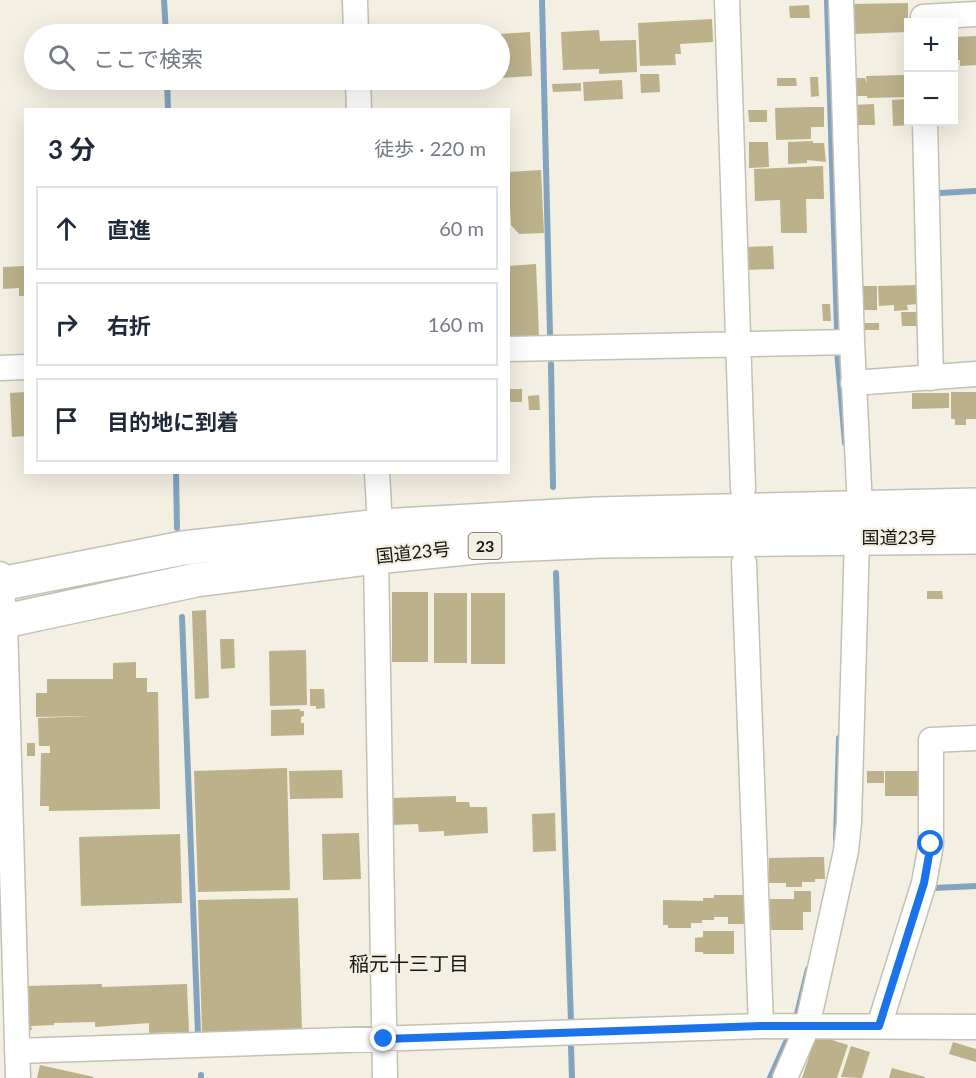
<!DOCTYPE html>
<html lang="ja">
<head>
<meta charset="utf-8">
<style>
  :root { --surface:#fff; --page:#f6f6f7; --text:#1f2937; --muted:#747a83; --line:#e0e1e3 }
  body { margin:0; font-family:Lato,"Noto Sans JP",sans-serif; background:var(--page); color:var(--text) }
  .controls { position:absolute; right:18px; top:18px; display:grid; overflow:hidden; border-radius:0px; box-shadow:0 6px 24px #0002 }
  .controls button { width:54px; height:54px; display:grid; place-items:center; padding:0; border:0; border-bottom:2px solid var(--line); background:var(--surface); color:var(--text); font:30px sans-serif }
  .stop { position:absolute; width:18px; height:18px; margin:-14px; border:4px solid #1a73e8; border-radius:50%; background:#fff }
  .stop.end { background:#1a73e8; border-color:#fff; box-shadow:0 2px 6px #0008 }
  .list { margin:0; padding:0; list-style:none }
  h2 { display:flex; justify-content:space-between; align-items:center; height:78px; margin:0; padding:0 24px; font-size:26px }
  h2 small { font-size:20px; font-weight:400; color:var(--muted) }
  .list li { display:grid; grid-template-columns:39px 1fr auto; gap:18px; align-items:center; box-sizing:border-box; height:84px; margin:0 12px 12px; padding:0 12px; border:2px solid var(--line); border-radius:0px }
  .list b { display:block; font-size:22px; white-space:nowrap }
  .list em { font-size:20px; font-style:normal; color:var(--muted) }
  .icon { flex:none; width:33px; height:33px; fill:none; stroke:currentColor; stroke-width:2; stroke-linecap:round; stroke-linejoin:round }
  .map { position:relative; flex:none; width:976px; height:1078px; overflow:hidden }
  .search { position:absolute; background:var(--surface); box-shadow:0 6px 24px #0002; left:24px; top:24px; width:486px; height:66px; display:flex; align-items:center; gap:15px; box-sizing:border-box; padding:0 21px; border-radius:33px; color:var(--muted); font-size:22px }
  .panel { position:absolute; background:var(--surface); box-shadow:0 6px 24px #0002; left:24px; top:108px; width:486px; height:366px; border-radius:0px }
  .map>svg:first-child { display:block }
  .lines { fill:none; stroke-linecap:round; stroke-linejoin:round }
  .stream { stroke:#83a3bf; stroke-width:6 }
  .building { fill:#bcb18b }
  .minor-casing { stroke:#c4c1b4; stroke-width:27 }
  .highway-casing { stroke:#c4c1b4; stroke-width:36 }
  .minor { stroke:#fff; stroke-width:24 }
  .highway { stroke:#fff; stroke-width:33 }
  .route { stroke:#1a73e8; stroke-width:8 }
  .labels { text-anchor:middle; stroke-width:4.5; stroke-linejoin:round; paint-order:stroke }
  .shield { fill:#f3efe2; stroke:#595750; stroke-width:1.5 }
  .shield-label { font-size:16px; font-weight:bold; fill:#171611 }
  .street-label { font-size:18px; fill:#171611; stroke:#f3efe2 }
  .neighbourhood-label { font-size:20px; fill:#171611; stroke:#f3efe2 }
</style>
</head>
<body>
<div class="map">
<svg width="976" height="1078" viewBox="0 0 976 1078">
  <rect width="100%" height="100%" fill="#f3efe2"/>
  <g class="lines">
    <path class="stream" d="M164,0L166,34
      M542,0L550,334
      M827,0L837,330
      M167,80L168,110
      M940,193L976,191
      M837,351L845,443
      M551,364L553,487
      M176,472L177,528
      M556,573L571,1023
      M182,617L198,1034
      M836,839L839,738
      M935,888L976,886
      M797,1014L808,969
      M571,1046L572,1078
      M201,1075V1078
      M770,1078L786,1042"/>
  </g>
  <path class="building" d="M908,3V32L853,34L852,4Z
    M809,5L810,18H790L789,6Z
    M712,19L713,42L680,44L681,54H675L676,65L640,66L638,23Z
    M599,30L600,41L636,40L637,72L599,74V69L563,70L561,32Z
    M530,32L532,76L500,78V34Z
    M976,36V65L960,66V60H954V37Z
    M640,74H659L660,92L641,93Z
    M904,75L905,80H908V97L867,98V96H853V84H856V78H865L867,84L866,76Z
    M810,77H818L819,96L811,97Z
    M777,78H796L797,86H777Z
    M373,80H409V81L373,83Z
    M622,80L623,99L584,101L583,82Z
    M581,83V91L553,92L552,84Z
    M908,99V122H914L915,125L893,126L892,100Z
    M874,104L875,125H855L854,105Z
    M810,107H824V127H811V139L776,140L775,108Z
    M748,110H767V122H749Z
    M813,141V143H824L826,162L807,160V163L788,164V142Z
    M749,142H768L769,167L749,168Z
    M823,166L824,199H806L807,233H781L780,200L755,201L754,169Z
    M541,170L544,233L519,234L511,225L508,172Z
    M773,246L774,269L746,270L745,247Z
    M536,264L539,336L508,337V266Z
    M26,266V296H19V288L3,289V267Z
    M917,285V304L907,305L908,310L894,311V305L879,306L878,286Z
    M861,286H877V310H861Z
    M822,304H830L831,321H823Z
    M901,312H917V326H902Z
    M863,323H879V330H863Z
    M508,389H522V402H508Z
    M26,392V436L12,437L10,393Z
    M951,392H976V419H966V425H955V419H951Z
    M912,393H949V408L912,409Z
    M539,395L540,410H529L528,396Z
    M927,591H942L943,599H927Z
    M392,592H428V662H392Z
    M434,593H467V663H434Z
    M471,593H505V664H471Z
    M206,610L209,698L195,699L192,611Z
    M220,639H234L235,668L221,669Z
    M306,650L307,705L270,706L269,651Z
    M136,662V678H147V692H158L160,809L49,811V806H40L41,753H50V746H39L38,718L89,716L36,717V693H47V679H113V663Z
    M310,689H324L325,708L316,709V706H310Z
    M300,709V711H304V716L301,717V723H304V735L271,736V710Z
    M27,743H35V756H27Z
    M287,768L290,890L198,892L194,771Z
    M342,770L343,798L290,799L289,771Z
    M867,771H884V783H867Z
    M885,771H918V796H885Z
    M456,796V802H469L470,807H487L488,833L444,836V831L419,832L418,824L391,825L390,798Z
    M555,813L556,851L533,852L532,814Z
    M359,833L361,879L323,880L322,834Z
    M180,834L182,903L81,906L79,837Z
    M816,857H824L825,879H815V882H802V887H786V883H769V858Z
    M794,891H811V912H803V930H770V899H794Z
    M714,895H744V924H728V917H714V920H702V923H691V928H668V925H663V900L703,901V898H714Z
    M298,898L302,1030L202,1033L198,900Z
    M703,931H734V954H703V952H695V938L703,937Z
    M102,984V987L187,984L189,1032L149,1033V1023L95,1027V1022L54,1023V1025L31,1026L32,1030H27L26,986Z
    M816,1035L848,1045L837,1078H802Z
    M953,1042L976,1049V1062L949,1054Z
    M851,1046L870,1052L862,1078L841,1077Z
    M40,1065L94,1077L93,1078H37Z
    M892,1068L925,1077V1078H889Z"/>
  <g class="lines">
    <defs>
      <path id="minor" d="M355,0L356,34
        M727,0L743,489
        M841,0L852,342L860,507
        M923,17L976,14
        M358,80L359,110
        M925,122L931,378
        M508,349L852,342
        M0,368L26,367
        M853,383L976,374
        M377,472L380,526
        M376,557L385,1078
        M744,563L761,1026
        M0,574L5,621L18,1078
        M879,1026L924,883L931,844V740L976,738
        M17,1051L761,1026L976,1027
        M785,1078L807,1027L846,851L849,822L857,538"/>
      <path id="highway" d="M0,584L183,548L380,526L596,514L976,505
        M0,622L196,580L376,557L486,546L602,541L976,537"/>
    </defs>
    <use href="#minor" class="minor-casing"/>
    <use href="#highway" class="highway-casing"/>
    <use href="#minor" class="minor"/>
    <use href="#highway" class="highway"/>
  </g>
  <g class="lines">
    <path class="route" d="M384,1039L761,1026H879L924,883L931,844"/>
  </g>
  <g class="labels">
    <rect class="shield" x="468.5" y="533" width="33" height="26" rx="4.5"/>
    <g class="shield-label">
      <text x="485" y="552">23</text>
    </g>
    <g class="street-label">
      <text x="899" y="544">国道23号</text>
      <text transform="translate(413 553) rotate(-6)" y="6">国道23号</text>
    </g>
    <g class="neighbourhood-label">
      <text x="409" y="971">稲元十三丁目</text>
    </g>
  </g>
</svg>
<div class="controls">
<button>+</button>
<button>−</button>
</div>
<div class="stop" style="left:931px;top:844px"></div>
<div class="stop end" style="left:384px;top:1039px"></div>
<div class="search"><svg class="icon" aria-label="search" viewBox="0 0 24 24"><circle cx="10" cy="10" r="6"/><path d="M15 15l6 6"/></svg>ここで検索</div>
<section class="panel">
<h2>3 分<small>徒歩 · 220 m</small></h2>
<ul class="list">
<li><svg class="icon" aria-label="ahead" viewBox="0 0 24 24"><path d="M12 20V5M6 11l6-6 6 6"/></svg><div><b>直進</b></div><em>60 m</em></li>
<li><svg class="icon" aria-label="right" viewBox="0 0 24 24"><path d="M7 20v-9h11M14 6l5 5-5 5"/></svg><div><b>右折</b></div><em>160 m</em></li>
<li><svg class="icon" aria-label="arrive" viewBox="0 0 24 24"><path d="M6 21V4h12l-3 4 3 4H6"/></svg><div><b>目的地に到着</b></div></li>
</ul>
</section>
</div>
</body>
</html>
